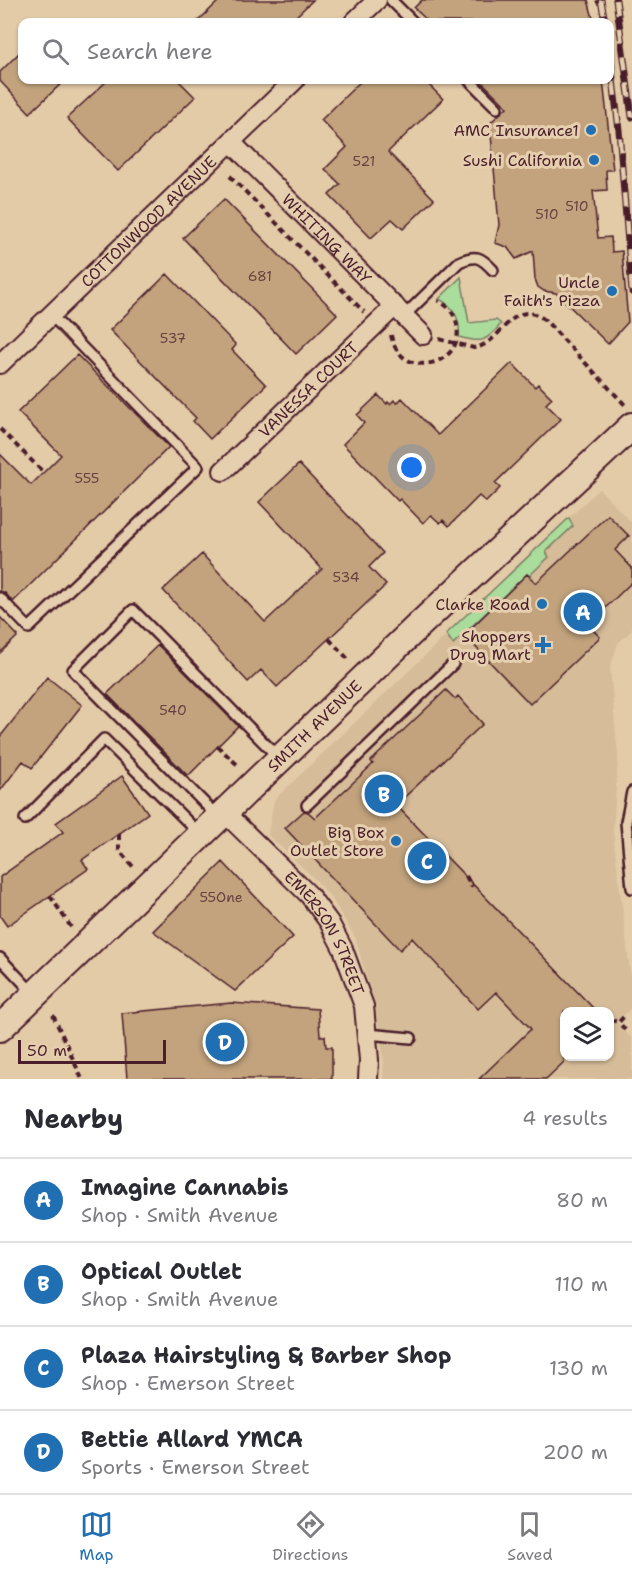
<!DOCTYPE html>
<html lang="en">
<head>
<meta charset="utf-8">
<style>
  :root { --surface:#fff; --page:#f2f2f3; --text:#2b2b33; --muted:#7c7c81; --line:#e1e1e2; --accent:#1f6fb2 }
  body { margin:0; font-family:"Shantell Sans",sans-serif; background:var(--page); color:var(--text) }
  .controls { position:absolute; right:18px; bottom:18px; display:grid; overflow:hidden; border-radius:12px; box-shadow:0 2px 4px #0004 }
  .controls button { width:54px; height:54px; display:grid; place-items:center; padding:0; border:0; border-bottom:2px solid var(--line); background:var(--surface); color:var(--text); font:30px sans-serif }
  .scale { position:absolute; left:18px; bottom:15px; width:148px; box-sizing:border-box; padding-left:6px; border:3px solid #4a1f2b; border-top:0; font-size:16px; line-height:21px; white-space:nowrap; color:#4a1f2b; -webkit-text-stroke:4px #e6cfaf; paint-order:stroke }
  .you { position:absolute; left:412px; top:468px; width:21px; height:21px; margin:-15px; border:4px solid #fff; border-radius:50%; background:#1a73e8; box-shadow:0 0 0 9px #1a73e833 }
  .badge { display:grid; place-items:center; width:39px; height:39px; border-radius:50%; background:var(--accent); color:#fff; font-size:20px; font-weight:700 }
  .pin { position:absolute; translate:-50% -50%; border:3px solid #fff; box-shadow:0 2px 6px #0006 }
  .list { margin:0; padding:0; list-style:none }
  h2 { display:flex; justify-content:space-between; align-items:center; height:78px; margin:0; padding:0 24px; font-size:26px }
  h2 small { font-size:20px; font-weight:400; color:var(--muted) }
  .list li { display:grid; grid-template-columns:39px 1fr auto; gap:18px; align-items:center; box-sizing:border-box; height:84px; padding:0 24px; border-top:2px solid var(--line) }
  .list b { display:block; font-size:22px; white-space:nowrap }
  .list p { margin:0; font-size:20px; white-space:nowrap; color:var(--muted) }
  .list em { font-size:20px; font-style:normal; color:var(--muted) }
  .icon { flex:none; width:33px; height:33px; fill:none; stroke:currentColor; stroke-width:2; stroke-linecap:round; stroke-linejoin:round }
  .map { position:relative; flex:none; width:632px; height:1079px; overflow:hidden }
  .search { position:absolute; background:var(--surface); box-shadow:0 2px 4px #0004; left:18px; right:18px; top:18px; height:66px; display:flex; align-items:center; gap:15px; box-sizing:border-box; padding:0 21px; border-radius:12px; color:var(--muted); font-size:22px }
  .sheet { height:414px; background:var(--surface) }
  nav { display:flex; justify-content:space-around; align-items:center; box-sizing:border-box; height:84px; border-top:2px solid var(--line); background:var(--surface); font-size:16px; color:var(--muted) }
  nav a { display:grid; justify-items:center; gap:3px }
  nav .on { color:var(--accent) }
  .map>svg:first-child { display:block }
  .built { fill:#d6bc99; fill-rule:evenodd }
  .green { fill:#aadc9c; stroke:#7a7e64; stroke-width:1.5 }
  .building { fill:#c2a37d; stroke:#4a1f2b; stroke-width:1.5 }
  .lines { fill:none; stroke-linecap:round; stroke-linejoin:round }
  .lane-casing { stroke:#4a1f2b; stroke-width:14 }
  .street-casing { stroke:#4a1f2b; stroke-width:22 }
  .secondary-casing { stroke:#4a1f2b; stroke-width:30 }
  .path { stroke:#4a1f2b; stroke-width:4; stroke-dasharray:6 4.5; stroke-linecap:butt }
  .lane { stroke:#e6cfaf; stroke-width:9 }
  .street { stroke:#e6cfaf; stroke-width:18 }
  .secondary { stroke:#e6cfaf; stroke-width:26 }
  .rail-casing { stroke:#4a1f2b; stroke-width:7 }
  .rail { stroke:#e6cfaf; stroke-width:4.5; stroke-dasharray:14; stroke-linecap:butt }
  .poi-dot { fill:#1f6fb2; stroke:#e6cfaf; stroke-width:2 }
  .labels { text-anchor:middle; stroke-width:6; stroke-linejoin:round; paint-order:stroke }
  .number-label { font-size:14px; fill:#684040 }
  .poi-label { font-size:16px; fill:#4a1f2b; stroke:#e6cfaf; text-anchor:end }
  .street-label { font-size:16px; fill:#4a1f2b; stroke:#e6cfaf }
</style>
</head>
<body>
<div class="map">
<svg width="632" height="1079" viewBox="0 0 632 1079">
  <rect width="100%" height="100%" fill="#e3cba8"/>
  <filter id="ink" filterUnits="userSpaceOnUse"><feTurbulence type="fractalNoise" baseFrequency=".0167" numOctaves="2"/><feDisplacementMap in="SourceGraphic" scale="12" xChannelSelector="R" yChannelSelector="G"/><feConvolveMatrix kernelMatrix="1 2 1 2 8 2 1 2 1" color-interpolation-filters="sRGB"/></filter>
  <g filter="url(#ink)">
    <path class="built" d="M599,489L632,523V630L618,643L610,668L618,757L613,832L632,988V1007L617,1022L632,1039V1079H383L384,1062L375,1006L355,937L332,899L317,881L268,835L274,800ZM564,1011H610V1056H564Z"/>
    <path class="green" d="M461,277L469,323L496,320L501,324C485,343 481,343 459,337C461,320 454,306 439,299Z
      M569,518L573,526L546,552L549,557L529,576L527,574L453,644L446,634Z"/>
    <path class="building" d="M220,0H313L290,22H197Z
      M422,0H588L594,22H429L414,8Z
      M22,50V80H65L30,113L0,81V72Z
      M108,80H178L195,97L118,171L67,118Z
      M362,80H424L443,99L388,152L434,199L403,229L392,219L371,238L329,195L340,184L325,169L347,147L321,120Z
      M480,80H603L613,170H606L607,190L593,191L598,238L611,237L612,252L622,251L628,322L608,344L556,293L544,291L538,287L535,279L533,251L516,259L507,247L495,243L499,225L490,123L507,107Z
      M224,199L337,314L296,354L183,238Z
      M167,274L236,345L232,350L266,385L210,439L193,421L196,418L110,330Z
      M77,355L169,447L13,602L5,593L0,591V454L31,485L61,455L18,412Z
      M512,363L535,387L538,384L552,398L546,404L561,419L495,483L500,488L486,502L479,496L449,526L443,520L440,523L431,515L423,523L400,499L398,501L343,444L364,423L357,415L378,395L387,404L388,402L390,404L394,400L397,403L402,398L438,435Z
      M299,464L383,553L369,567L386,585L277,687L261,670L248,682L163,590L202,554L265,622L322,569L259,502Z
      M608,515L629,536L615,550L632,568V582L588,625L600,637L530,704L464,635L527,574L536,583Z
      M0,617L18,636L0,653Z
      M158,645L238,726L188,776L107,694Z
      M47,677L82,705L32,768L23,761L0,791V737Z
      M446,690L455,699L458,696L483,724L396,805L596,1011H564V1062L546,1079H479L531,1029L496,992L478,1009L412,938L400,950L285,828L304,811L308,812L315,818L373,764L371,761Z
      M122,776L148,813L82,860L88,869L7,926L0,916V877L63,832L56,823Z
      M223,862L293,937L235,991L153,931Z
      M231,1003L318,1009L320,1036H325L326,1047H332V1079H127L122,1013Z"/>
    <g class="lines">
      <defs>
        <path id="lane" d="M391,0L413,22
          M469,80L497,108
          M404,316L459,262C476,254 481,257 493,270
          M0,598L29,628L198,467L51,315
          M632,792L626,822L632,888
          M307,805L453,664
          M218,817L73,670L133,610L279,758
          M25,819L104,739L200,834
          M0,958L33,993
          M367,1034L411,1038"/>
        <g id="street">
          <path d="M354,22L377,0"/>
          <path id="s1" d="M231,142L423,335"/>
          <path id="s2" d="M0,364L295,80"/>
          <path id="s3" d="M223,471L395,306"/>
          <path id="s4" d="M225,813L309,895L329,922L343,949L364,1006L369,1060L368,1079"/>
        </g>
        <g id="secondary">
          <path id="s5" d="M0,1028L417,627L632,426"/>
        </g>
      </defs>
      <use href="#lane" class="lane-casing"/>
      <use href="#street" class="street-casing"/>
      <use href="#secondary" class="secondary-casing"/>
      <path class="path" d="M597,0L599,4
        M230,176L364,312
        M391,335C400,383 469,366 456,321C453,311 447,305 438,301
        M439,339L474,348C503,344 512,295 545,320L627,407
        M0,429L44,473
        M329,639L350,661
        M217,746L240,767
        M119,834V850L135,869
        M466,876L472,887
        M50,896L73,930
        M53,1015L82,1079
        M610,1020L619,1022
        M625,1030L619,1022L626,1014"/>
      <use href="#lane" class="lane"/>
      <use href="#street" class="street"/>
      <use href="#secondary" class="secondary"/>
      <defs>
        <path id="rail" d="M601,0L605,22
          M616,0L632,117
          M610,54L619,130L632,292"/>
      </defs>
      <use href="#rail" class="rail-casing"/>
      <use href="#rail" class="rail"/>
    </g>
  </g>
  <g class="poi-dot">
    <circle cx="591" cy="130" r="6"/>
    <circle cx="594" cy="160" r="6"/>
    <circle cx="612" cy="291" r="6"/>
    <circle cx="542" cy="604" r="6"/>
    <path d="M540 636h6v6h6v6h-6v6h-6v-6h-6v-6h6z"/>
    <circle cx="396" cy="841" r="6"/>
  </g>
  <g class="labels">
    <g class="number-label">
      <text x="364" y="166">521</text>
      <text x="577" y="211">510</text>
      <text x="547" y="219">510</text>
      <text x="260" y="281">681</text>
      <text x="173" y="343">537</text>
      <text x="87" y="483">555</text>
      <text x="346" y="582">534</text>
      <text x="173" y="715">540</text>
      <text x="221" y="902">55One</text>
    </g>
    <g class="poi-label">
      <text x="579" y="136">AMC Insurance1</text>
      <text x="582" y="166">Sushi California</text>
      <text x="600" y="288">Uncle<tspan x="600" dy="18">Faith's Pizza</tspan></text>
      <text x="530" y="610">Clarke Road</text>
      <text x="531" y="642">Shoppers<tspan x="531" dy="18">Drug Mart</tspan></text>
      <text x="384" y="838">Big Box<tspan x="384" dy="18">Outlet Store</tspan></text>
    </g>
    <g class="street-label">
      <text dy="6" stroke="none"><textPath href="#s2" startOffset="206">COTTONWOOD AVENUE</textPath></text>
      <text dy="6" stroke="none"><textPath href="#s1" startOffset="136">WHITING WAY</textPath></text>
      <text dy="6" stroke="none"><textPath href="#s3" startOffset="118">VANESSA COURT</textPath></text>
      <text dy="6" stroke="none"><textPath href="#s5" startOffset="436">SMITH AVENUE</textPath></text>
      <text dy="6" stroke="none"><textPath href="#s4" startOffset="158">EMERSON STREET</textPath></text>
    </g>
  </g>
</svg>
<div class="controls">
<button><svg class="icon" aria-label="layers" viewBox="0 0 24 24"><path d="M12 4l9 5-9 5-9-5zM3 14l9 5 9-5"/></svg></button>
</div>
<div class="scale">50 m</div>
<div class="you"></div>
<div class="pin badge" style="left:583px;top:612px">A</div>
<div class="pin badge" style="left:384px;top:794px">B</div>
<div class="pin badge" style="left:427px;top:861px">C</div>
<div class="pin badge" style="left:225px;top:1042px">D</div>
<div class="search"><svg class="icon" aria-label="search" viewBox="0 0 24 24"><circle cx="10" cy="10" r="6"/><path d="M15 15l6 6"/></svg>Search here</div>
</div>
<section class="sheet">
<h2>Nearby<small>4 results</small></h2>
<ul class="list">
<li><span class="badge">A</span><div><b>Imagine Cannabis</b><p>Shop · Smith Avenue</p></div><em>80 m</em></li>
<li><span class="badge">B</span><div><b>Optical Outlet</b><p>Shop · Smith Avenue</p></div><em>110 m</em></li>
<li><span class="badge">C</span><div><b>Plaza Hairstyling &amp; Barber Shop</b><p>Shop · Emerson Street</p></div><em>130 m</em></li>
<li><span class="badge">D</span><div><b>Bettie Allard YMCA</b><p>Sports · Emerson Street</p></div><em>200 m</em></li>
</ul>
</section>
<nav>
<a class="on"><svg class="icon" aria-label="map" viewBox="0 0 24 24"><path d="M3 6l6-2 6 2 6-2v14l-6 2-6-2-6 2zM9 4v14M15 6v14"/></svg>Map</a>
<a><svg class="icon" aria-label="directions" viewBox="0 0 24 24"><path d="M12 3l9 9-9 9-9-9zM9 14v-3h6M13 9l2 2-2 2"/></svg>Directions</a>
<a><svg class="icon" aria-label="saved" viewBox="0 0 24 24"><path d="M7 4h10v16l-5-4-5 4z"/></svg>Saved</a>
</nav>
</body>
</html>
